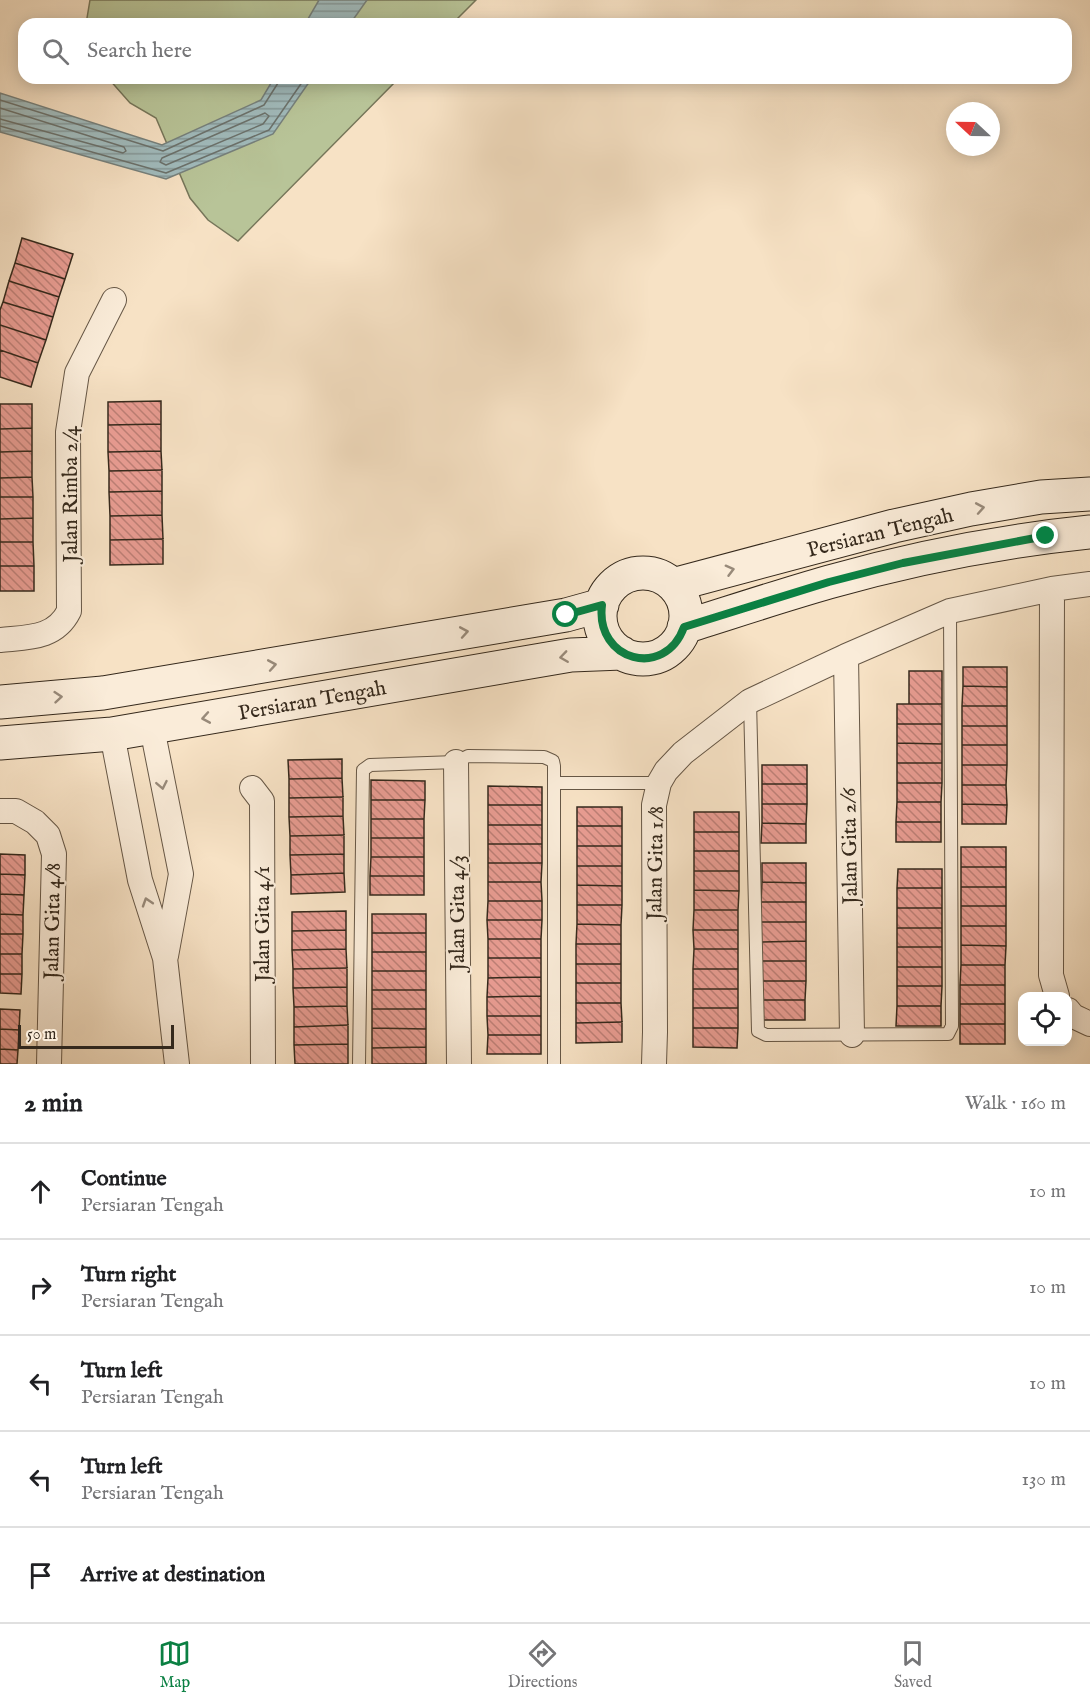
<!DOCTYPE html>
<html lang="en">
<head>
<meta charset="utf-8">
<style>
  :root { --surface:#fff; --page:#f2f2f2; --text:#202124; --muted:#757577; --line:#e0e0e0; --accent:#0b8043 }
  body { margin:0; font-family:"IM FELL English",serif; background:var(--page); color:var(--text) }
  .controls { position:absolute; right:18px; bottom:18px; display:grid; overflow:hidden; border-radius:12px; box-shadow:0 3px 15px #0003 }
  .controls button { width:54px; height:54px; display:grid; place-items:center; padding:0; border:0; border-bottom:2px solid var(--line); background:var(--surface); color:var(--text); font:30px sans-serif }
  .compass { position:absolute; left:946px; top:102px; width:54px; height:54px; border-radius:50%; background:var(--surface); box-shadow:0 3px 15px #0003; rotate:292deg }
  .scale { position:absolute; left:18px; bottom:15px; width:156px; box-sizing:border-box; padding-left:6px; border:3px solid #35291c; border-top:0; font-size:16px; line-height:21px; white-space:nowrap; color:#35291c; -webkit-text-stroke:4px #faecd9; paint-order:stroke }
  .stop { position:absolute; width:18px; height:18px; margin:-14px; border:4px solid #0b8043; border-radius:50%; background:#fff }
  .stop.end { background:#0b8043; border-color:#fff; box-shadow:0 2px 6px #0008 }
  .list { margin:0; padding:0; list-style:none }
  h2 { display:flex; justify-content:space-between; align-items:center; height:78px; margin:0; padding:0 24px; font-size:26px }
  h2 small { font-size:20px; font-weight:400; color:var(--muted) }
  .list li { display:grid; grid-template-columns:39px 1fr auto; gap:18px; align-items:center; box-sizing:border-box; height:96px; padding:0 24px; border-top:2px solid var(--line) }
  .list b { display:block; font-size:22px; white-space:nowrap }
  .list p { margin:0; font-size:20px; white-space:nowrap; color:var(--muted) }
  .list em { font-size:20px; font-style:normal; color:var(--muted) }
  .icon { flex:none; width:33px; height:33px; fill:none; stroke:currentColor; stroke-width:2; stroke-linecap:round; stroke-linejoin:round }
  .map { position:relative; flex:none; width:1090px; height:1064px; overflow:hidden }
  .search { position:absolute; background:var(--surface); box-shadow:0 3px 15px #0003; left:18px; right:18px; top:18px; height:66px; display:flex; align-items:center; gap:15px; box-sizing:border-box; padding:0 21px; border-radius:18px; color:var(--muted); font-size:22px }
  .sheet { height:558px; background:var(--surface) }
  nav { display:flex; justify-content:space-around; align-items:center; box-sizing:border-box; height:84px; border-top:2px solid var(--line); background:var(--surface); font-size:16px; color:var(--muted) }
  nav a { display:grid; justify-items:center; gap:3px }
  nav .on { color:var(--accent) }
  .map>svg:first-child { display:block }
  .grass { fill:#b8c498; stroke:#76765a; stroke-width:1.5 }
  .water { fill:url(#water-rules); stroke:#76817d; stroke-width:1.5 }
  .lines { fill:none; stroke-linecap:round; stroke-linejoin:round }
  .shore { stroke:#6b726d; stroke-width:1.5 }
  .building { fill:url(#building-back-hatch); stroke:#35291c; stroke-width:1.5 }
  .lane-casing { stroke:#665746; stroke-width:14 }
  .street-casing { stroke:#665746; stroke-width:26 }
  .secondary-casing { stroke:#35291c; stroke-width:35 }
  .lane { stroke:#faecd9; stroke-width:12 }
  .street { stroke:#faecd9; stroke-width:24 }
  .secondary { stroke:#faecd9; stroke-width:33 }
  .oneway { stroke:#988a7a }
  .route { stroke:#0b8043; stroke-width:8 }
  .labels { text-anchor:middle; stroke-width:4.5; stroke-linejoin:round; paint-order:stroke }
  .street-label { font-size:21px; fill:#35291c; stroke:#faecd9 }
</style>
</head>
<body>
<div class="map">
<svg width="1090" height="1064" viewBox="0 0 1090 1064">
  <defs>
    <pattern id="water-rules" width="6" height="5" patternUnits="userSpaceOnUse" patternTransform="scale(1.5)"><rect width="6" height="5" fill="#a1bcbe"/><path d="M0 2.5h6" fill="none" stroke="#84999a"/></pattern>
    <pattern id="building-back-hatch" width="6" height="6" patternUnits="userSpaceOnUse" patternTransform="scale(1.5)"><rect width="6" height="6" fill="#e89c92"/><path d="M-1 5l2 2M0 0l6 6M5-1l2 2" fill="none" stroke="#bd7f76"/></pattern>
  </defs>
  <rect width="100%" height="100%" fill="#f7e2c5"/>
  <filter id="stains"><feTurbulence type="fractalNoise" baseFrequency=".00333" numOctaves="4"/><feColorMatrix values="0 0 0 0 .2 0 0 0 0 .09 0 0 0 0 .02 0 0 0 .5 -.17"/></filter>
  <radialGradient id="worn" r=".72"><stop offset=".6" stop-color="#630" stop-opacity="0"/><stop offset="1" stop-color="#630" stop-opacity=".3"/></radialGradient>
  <path class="grass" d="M90,0H476L452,24H86Z
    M108,78H399L238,241L208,220L190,198L156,118L130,103Z"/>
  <path class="water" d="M319,0H367L350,24H305Z
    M274,78H312L273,134L166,179L0,132V93L162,145L261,100Z"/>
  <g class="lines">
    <path class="shore" d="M0,100L163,151L264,105L278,83V78
      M0,108L124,147L126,151L123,153L0,119
      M265,113L269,116L263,124L166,165L160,162L162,158Z
      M0,126L166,173L269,130L305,78"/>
  </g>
  <path class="building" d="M22,238L73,254L65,279L15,263Z
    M15,263L65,279L59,297L9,281Z
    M9,281L59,297L53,317L3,302Z
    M3,302L53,317L46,340L0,325V310Z
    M0,325L46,340L38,363L0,350Z
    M0,350L38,363L31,387L0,377Z
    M161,401V424L108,425V402Z
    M0,404H32V428L0,429Z
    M161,424V451L108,452V425Z
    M32,428V451L0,452V429Z
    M32,451V477L0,478V452Z
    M161,451L162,470L109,471L108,452Z
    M162,470V491L109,492V471Z
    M32,477L33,497H0V478Z
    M162,491V515L110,516L109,492Z
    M0,497H33V518L0,519Z
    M162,515L163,539L110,540V516Z
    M33,518V542H0V519Z
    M163,539V564L110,565V540Z
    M0,542H33L34,566H0Z
    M0,566H34V591H0Z
    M963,667H1007V687L963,686Z
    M909,671H942V704H909Z
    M963,686L1007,687V706H962Z
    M897,704H942V724H897Z
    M962,706H1007V726H962Z
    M897,724H942V744L897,743Z
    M962,726H1007V745H962Z
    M897,743L942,744V763H897Z
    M962,745H1007V765H962Z
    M342,759V778L289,779L288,760Z
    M897,763H942V783H897Z
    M762,765H807V784H762Z
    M962,765H1007L1006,785H962Z
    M342,778L343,797L289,798V779Z
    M371,780L425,781V800H371Z
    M897,783H942L941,802H897Z
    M762,784H807V804H762Z
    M962,785H1006L1007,805L962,804Z
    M488,786L542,787V805H488Z
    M343,797V816L289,817V798Z
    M371,800H425L424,819H371Z
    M897,802H941V822H896Z
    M762,804H807L806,824L762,823Z
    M962,804L1007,805L1006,824H962Z
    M488,805H542V825H488Z
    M577,807H622V826H577Z
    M694,812H739V832H694Z
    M343,816L344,835L290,836L289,817Z
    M371,819H424V838H371Z
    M896,822H941V842H896Z
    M762,823L806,824V843H761Z
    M488,825H542V844H488Z
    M577,826H622V846H577Z
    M694,832H739V851H694Z
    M344,835V854L290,855V836Z
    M371,838H424V857H371Z
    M488,844H542V863H488Z
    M577,846H622V866H577Z
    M961,847H1006V867H961Z
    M694,851H739V871H694Z
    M0,854L25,855V875L0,874Z
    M344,854V873L291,875L290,855Z
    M371,857H424V876H370Z
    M488,863H542L541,882H488Z
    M762,863H806V883L762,882Z
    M577,866H622V886L577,885Z
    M961,867H1006V887H961Z
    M898,869H942V888H897Z
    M694,871H739V891L694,890Z
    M344,873L345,892L291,894V875Z
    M0,874L25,875L24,895L0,894Z
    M370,876H424V895H370Z
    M488,882H541L542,901H488Z
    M762,882L806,883V902H761Z
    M577,885L622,886V905H577Z
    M961,887H1006V906H961Z
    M897,888H942V908H897Z
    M694,890L739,891L738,910H694Z
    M0,894L24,895L23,915L0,914Z
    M488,901H542V920H487Z
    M761,902H806V922H761Z
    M577,905H622L621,925L577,924Z
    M961,906H1006V926H961Z
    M897,908H942V928H897Z
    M694,910H738V930H693Z
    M346,911V930L292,931V912Z
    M0,914L23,915V934H0Z
    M372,914H426V933H372Z
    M487,920H542L541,939H488Z
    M761,922H806V941L761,942Z
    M577,924L621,925V944H576Z
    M961,926H1006V946L961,945Z
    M897,928H942V947H897Z
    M346,930V949L292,950V931Z
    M693,930H738V949H694Z
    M372,933H426V952H372Z
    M0,934H23L22,954H0Z
    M488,939H541V958H488Z
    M806,941V961H761V942Z
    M576,944H621V964H576Z
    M961,945L1006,946L1005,965H961Z
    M897,947H942V967H897Z
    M346,949L347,968L293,969L292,950Z
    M694,949H738V969H693Z
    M372,952H426V971H372Z
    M0,954H22V974H0Z
    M488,958H541V977L488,978Z
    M761,961H806V981H761Z
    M576,964H621V983H576Z
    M961,965H1005V985H960Z
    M897,967H942V986H897Z
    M347,968V987L293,988V969Z
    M693,969H738V989H693Z
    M372,971H426V990H372Z
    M0,974H22L21,994L0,993Z
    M541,977V996L487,997L488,978Z
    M761,981H806L805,1000H761Z
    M576,983H621V1003H576Z
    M960,985H1005V1004H960Z
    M897,986H942L941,1006H897Z
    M347,987V1006L294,1007L293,988Z
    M693,989H738V1008H693Z
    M372,990H426V1009H372Z
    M541,996V1016H487V997Z
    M761,1000H805V1020H761Z
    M576,1003H621L622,1022L576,1023Z
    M960,1004H1005V1024H960Z
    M347,1006L348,1025L294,1027V1007Z
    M897,1006H941V1026H896Z
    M693,1008H738V1028H693Z
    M0,1009L20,1010L19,1030L0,1029Z
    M372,1009H426V1029L372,1028Z
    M487,1016H541V1035H488Z
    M622,1022V1042L576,1043V1023Z
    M960,1024H1005V1044H960Z
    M348,1025V1044L294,1045V1027Z
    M372,1028L426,1029V1047L372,1048Z
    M693,1028H738L737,1048L693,1047Z
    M0,1029L19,1030L18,1050L0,1049Z
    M488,1035H541V1054H487Z
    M348,1044V1064H295L294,1045Z
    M426,1047V1064H372V1048Z
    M0,1049L18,1050L17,1064H0Z"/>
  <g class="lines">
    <defs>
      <path id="lane" d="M750,701L758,1031L766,1035L948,1034L952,1026L950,611
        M554,783H659
        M359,1064L363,770L370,765L456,762L468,756L544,757L553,761L554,766V1064"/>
      <path id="street" d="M1052,589L1051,975L1057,996
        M0,640C28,637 55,639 69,611L68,432L77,373L114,300
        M846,656L852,1035
        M152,728L181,874L166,956
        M112,734L140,880L165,958L177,1064
        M456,762L459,1064
        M252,788L262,801L263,1064
        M0,811H16L35,822L48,835L54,854L49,1064
        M1068,1010L1073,1016L1090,1024
        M654,1064L655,1032L654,805L659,783L666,771L683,753L750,701L846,656L950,611L1052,589L1090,584"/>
      <path id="secondary" d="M600 616a43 43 0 1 1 86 0a43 43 0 1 1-86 0Z
        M673,585L894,526L971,509L1041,497L1090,494
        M684,627C732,612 780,596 829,582C914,558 1002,541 1090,532
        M0,702L103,693L566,615L602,605
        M0,743L112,734L571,655L622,653"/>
    </defs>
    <use href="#lane" class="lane-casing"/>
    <use href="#street" class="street-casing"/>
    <use href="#secondary" class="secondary-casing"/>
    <use href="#lane" class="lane"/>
    <use href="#street" class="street"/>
    <use href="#secondary" class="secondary"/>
  </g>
  <defs><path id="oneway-chevron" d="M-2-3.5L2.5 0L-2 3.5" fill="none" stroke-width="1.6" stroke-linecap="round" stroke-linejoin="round" transform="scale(1.5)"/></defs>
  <g class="oneway">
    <use href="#oneway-chevron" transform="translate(980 508) rotate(-10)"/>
    <use href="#oneway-chevron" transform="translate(730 570) rotate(-15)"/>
    <use href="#oneway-chevron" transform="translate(464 632) rotate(-10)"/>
    <use href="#oneway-chevron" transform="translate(564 657) rotate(172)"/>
    <use href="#oneway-chevron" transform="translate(272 665) rotate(-10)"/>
    <use href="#oneway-chevron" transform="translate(58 697) rotate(-5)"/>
    <use href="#oneway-chevron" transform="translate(206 718) rotate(170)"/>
    <use href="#oneway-chevron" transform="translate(162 785) rotate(79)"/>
    <use href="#oneway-chevron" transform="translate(147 902) rotate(-108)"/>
  </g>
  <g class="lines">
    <path class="route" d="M566,615L602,605C595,661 665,680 684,627L829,582L903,563L1046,536"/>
  </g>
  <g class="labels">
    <g class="street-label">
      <text transform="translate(70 494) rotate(-90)" y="7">Jalan Rimba 2/4</text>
      <text transform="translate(880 532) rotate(-14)" y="7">Persiaran Tengah</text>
      <text transform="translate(312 700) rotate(-10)" y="7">Persiaran Tengah</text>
      <text transform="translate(849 846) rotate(-91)" y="7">Jalan Gita 2/6</text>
      <text transform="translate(655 863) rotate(-89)" y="7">Jalan Gita 1/8</text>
      <text transform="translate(457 913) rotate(-90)" y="7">Jalan Gita 4/3</text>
      <text transform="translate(52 921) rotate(-89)" y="7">Jalan Gita 4/8</text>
      <text transform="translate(262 924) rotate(-90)" y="7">Jalan Gita 4/1</text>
    </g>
  </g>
  <rect width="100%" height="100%" filter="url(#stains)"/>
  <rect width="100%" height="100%" fill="url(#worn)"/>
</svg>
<div class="controls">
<button><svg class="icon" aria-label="locate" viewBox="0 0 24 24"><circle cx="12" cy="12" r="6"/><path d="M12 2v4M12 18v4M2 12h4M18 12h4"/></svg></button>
</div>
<svg class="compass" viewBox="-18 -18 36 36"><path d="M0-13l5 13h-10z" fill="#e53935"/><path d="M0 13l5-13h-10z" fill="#757577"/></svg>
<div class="scale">50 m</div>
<div class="stop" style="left:566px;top:615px"></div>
<div class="stop end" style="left:1046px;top:536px"></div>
<div class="search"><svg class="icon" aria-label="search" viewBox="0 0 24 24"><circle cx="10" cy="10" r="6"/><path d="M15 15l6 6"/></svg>Search here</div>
</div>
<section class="sheet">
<h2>2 min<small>Walk · 160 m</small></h2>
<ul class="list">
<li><svg class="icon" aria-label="ahead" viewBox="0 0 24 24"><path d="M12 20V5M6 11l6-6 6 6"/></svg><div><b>Continue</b><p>Persiaran Tengah</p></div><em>10 m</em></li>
<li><svg class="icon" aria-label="right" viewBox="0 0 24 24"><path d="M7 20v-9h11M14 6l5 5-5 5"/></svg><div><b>Turn right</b><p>Persiaran Tengah</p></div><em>10 m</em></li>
<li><svg class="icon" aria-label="left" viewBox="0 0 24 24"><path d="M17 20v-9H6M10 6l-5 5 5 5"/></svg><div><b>Turn left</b><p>Persiaran Tengah</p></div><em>10 m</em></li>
<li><svg class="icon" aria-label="left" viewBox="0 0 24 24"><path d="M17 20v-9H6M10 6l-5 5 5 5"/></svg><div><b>Turn left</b><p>Persiaran Tengah</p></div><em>130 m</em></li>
<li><svg class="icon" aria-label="arrive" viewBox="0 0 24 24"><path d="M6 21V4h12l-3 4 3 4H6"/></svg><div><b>Arrive at destination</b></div></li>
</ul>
</section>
<nav>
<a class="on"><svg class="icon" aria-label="map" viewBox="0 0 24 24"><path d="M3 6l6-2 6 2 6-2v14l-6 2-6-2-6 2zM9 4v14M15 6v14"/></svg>Map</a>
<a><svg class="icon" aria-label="directions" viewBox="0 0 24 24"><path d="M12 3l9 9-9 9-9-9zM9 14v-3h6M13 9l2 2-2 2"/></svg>Directions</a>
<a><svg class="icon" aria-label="saved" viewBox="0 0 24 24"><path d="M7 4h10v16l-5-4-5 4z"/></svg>Saved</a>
</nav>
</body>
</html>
